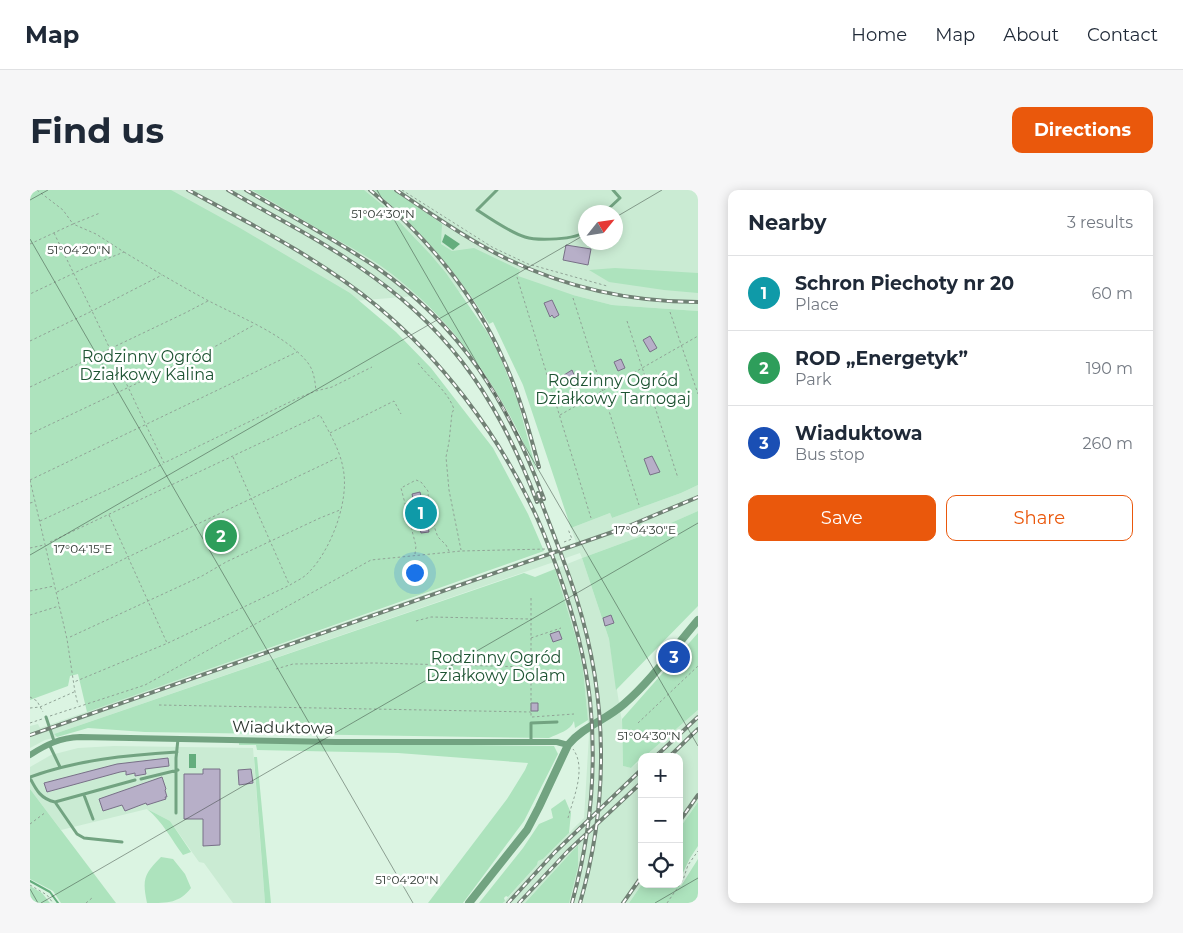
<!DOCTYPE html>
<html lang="en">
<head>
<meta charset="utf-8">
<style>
  :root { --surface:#fff; --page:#f6f6f7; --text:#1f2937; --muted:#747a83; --line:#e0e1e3; --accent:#ea580c }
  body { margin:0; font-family:Montserrat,sans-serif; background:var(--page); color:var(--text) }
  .controls { position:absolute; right:15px; bottom:15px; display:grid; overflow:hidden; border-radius:10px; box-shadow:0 2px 12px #0003 }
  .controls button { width:45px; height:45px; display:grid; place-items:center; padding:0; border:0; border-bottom:1px solid var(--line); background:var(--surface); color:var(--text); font:25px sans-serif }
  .compass { position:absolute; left:548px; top:15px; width:45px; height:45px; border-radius:50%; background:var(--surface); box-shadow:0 2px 12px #0003; rotate:60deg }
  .you { position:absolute; left:384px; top:382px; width:18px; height:18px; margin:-12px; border:4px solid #fff; border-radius:50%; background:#1a73e8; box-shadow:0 0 0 8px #1a73e833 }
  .badge { display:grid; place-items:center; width:32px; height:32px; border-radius:50%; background:var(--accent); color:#fff; font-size:16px; font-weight:700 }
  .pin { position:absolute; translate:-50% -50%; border:2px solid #fff; box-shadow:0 1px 5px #0006 }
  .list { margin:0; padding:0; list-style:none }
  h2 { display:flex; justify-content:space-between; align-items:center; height:65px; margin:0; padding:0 20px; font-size:21px }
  h2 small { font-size:16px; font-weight:400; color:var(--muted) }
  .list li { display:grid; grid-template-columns:32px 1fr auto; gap:15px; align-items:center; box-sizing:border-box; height:75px; padding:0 20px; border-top:1px solid var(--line) }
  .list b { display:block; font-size:19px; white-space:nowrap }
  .list p { margin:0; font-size:16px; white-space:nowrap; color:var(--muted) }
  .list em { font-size:16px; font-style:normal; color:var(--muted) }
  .actions { display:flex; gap:10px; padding:15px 20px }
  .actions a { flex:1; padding:11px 0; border:1px solid var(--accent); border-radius:10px; text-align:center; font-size:18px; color:var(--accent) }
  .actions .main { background:var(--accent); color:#fff }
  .icon { flex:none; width:28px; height:28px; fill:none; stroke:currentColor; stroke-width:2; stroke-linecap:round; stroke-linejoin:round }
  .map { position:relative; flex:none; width:668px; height:713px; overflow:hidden; border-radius:10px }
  header { display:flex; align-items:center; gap:30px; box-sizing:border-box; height:70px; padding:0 25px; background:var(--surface); border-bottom:1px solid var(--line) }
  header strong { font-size:24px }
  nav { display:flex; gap:28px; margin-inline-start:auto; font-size:18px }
  .intro { display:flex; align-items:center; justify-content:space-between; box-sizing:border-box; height:120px; padding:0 30px }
  h1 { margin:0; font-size:35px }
  .button { padding:12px 22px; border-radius:10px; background:var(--accent); color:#fff; font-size:18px; font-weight:700 }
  main { display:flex; gap:30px; padding:0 30px }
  aside { flex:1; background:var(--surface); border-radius:10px; box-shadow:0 2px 12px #0003 }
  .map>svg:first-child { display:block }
  .built { fill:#caebd3; fill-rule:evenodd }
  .green { fill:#ade3bd }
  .water { fill:#64ad7d }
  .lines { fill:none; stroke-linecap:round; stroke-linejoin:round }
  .stream { stroke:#64ad7d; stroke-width:2 }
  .building { fill:#b7afc8; stroke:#787087 }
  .path { stroke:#90a396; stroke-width:1; stroke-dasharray:2.5 2.5; stroke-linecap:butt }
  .service { stroke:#72a381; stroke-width:3 }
  .minor { stroke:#72a381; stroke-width:6 }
  .tertiary { stroke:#72a381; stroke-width:8 }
  .rail-casing { stroke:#718175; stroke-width:4 }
  .rail { stroke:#fff; stroke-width:2; stroke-dasharray:5.5; stroke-linecap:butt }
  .ticks { fill:none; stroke:#2b352e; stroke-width:1; stroke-opacity:0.45 }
  .labels { text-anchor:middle; stroke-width:5; stroke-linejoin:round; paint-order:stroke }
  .park-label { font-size:16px; fill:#1e5433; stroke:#fff }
  .street-label { font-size:16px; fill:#2b352e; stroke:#fff }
  .ticks-label { font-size:12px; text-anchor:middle; fill:#2b352e; stroke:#fff; stroke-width:5; stroke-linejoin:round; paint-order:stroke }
</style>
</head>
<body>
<header>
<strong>Map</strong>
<nav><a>Home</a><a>Map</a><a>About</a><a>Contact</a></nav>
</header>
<div class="intro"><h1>Find us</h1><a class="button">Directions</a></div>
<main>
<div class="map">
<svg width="668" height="713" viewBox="0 0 668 713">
  <rect width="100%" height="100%" fill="#dbf4e2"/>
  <path class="built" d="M49,0H668V121L582,115L543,105L446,101L262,116ZM556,22H586V52H556Z
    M668,295V321L609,347L552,368L579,449L592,532L593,576L601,578L612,569V694L599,713H473L507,675L508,671L513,669L554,628L559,545L556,511L553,479L546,448L525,379L552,368L550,363L24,544L27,547L15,550L0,558V536L8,534L10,538L546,352L541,338L580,323L582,328L651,303Z
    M668,520V612L649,639V567H614Z
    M84,556L223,558L235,713H203L174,673L169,672L140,631L117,619L31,640L0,599V577L21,565L48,558Z"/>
  <path class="green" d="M0,0H141L210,38L320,103L366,142L401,178L463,258L498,324L514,361L57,522L48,484L40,486L38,496L0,510Z
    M222,0H334L357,19L400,64L416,83L457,142L469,164L488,212L507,283C474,203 430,138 362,84C344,70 324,59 304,48C277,32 250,16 222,0Z
    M344,0H363L412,34L411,54L422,61L444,58L490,80L488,86L543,105L582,115L668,121V295L651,303L582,328L580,323L541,338L493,195L463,132L459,134C427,81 390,40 344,0Z
    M585,78L668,83V103L634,100L579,92L559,80Z
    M668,321V416L586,500L579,449L552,368L609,347Z
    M525,379L546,448L553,479L558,530L545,538L544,531C540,541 529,543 519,548L115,542L58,538L27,547L24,544L494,383L505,387Z
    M668,443V520L614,567H612L601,578L593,576L592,529Z
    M209,552L518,556H524L528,564L494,631L433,713H398L477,609L495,580L498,573L368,563L227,560L226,555H209Z
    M224,567H227L241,713H235Z
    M0,599L86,713H31L23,701L0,689Z
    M535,609L541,623L539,643L513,669L508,671L507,675L478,707L476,706L474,708L475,711L473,713H449L493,658L509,634L523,628L521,619Z
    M668,612V656L660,668L651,687H649V639Z
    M117,619L140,631L161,662L153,665C141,649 133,632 117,619Z
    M548,655V677L539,713H495Z
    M131,667L143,669L155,684L161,698C149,713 139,713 117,713C112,689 114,684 131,667Z
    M668,669V713H599L612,694H647L651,696Z
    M0,696L12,703L20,713H0Z"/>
  <path class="water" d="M415,44L430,54L423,60L412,52Z
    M159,564H166V578H159Z"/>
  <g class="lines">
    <path class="stream" d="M0,691L20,702L28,713"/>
  </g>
  <path class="building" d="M536,55L561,59L558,75L533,70Z
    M522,110L529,125L524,128L522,125L520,127L514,113Z
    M620,146L627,158L620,162L613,150Z
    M591,169L595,178L588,181L584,172Z
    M542,180L548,194L541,197L534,185Z
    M622,266L630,282L620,285L614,269Z
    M390,302L399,342L391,343L382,304Z
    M581,425L584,433L575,436L573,428Z
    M529,441L532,449L523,452L520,444Z
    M501,513H508V521H501Z
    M138,568L139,576L115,579L116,584L105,586V583L96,585V581L90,582L17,602L14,593L87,574Z
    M173,579H190V655L173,656V629H154V584H173Z
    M221,579L223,593L209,595L208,580Z
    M132,587L136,599L135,600L137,607H135L136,609L117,615L116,613L95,621L92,615L73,621L69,609Z"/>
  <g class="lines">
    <path class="path" d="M7,0L33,20L43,34L70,23
      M372,0L462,57L498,74L577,96
      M24,43L62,121L132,85
      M0,54L43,34L66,44L94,62L59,76L0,104
      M94,62C122,79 149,95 177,110C209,127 255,144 278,173C284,181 285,191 286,201L302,197L342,177
      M487,87L561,328
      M543,108L609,315
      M640,122L668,204
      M597,131L648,288
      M0,151L62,121L134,273L268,208L286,201
      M388,173C400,189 417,200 424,219L422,223L419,252L416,267L419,300L431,360
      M0,197L155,123L178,111
      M530,225L668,146
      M300,243L364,211L371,224
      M0,244L188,155L224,135
      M203,267L259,394
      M0,290L267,162
      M0,290L37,449L45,502L48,515
      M0,313L4,312
      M79,325L98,367L309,267
      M10,331L133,274
      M20,352L290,225C299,242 310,260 313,278C320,310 301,360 279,382C274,388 266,391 260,395L138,453L44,492
      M534,352L542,349L538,339
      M0,358L14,355
      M385,364L386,356L371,298L386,290L391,292L398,301L399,319L406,342L408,347L416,355L419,361
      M0,401L24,396
      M27,402L98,367L137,453
      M501,408V527
      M0,425L29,416
      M386,431L401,427L500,429
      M40,447L172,386L196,372L290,328L310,320
      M501,448L531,438
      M246,479L263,474L344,473L500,477
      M0,507L7,511L13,522
      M129,515L501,522
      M0,518L10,517L44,502
      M20,526L115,495L341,370L431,361L517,359
      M502,527L544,524
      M0,533L12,529
      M608,533L668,476
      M538,628C543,609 557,578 543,559
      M0,634L16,622
      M0,695L17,705L23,713
      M56,713L62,708
      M637,713L653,690L658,675L668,661"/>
    <path class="service" d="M467,0L447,20C459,28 481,43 495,47C507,51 546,50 556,41
      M575,22L590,8L583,0
      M16,527L24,551
      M501,551V533L527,532
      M19,554L30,577
      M0,587C47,570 97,565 147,562
      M0,588C6,600 11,609 25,612L105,590
      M111,589L148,580
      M54,605L63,629
      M25,612L47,644L54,648L92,652
      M146,623V568L148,549"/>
    <path class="minor" d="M0,565C17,554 30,548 50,547L306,552H527L538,555"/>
    <path class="tertiary" d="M439,713L497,640L509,617L538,555C554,536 576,530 594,514C622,490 644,458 668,430"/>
    <defs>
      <path id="rail" d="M158,0C223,35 290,69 347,116C411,169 465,240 501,315C512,337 520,359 528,381C543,423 555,466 560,510C567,578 560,648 542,713
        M198,0C246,28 297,53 342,86C426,146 471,217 507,312
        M216,0C259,25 304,49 346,77C432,137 478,212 514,309
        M340,0C395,45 444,103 473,169C489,203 499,240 509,277
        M366,0C395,20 425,41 456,58C521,94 594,112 668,112
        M508,303C521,339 536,374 547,410C578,509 579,613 550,713
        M0,545L594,338L668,307
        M625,567L668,527
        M639,567L668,539
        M649,632L668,605
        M478,713L525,662L612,579
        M489,713L538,661L612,592
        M593,713L612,686"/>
    </defs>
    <use href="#rail" class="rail-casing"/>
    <use href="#rail" class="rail"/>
  </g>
  <path class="ticks" d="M347,0L668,556M0,10L18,0M586,27L632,0M0,49L383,713M0,365L556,44M0,699L8,713M11,713L668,333M625,713L668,688"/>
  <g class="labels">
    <g class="park-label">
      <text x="117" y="172">Rodzinny Ogród<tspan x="117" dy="18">Działkowy Kalina</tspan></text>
      <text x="583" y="196">Rodzinny Ogród<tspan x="583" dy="18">Działkowy Tarnogaj</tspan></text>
      <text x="466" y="473">Rodzinny Ogród<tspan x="466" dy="18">Działkowy Dolam</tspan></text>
    </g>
    <g class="street-label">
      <text transform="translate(253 537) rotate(1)" y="6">Wiaduktowa</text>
    </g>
  </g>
  <g class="ticks-label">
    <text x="353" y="28">51°04'30"N</text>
    <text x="49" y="64">51°04'20"N</text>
    <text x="615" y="344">17°04'30"E</text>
    <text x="53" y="363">17°04'15"E</text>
    <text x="619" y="550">51°04'30"N</text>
    <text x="377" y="694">51°04'20"N</text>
  </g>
</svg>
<div class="controls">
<button>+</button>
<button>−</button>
<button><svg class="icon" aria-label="locate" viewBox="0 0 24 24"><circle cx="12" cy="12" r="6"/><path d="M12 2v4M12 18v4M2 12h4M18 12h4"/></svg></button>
</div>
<svg class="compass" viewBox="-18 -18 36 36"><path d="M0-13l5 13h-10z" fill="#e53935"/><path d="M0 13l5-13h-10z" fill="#747a83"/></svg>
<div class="you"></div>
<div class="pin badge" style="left:391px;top:323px;background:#0f9aa8">1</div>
<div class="pin badge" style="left:191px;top:346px;background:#2e9e5b">2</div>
<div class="pin badge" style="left:644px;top:467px;background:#1a4fb4">3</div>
</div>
<aside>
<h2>Nearby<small>3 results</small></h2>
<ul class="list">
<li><span class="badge" style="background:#0f9aa8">1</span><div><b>Schron Piechoty nr 20</b><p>Place</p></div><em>60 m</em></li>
<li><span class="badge" style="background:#2e9e5b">2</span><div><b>ROD „Energetyk”</b><p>Park</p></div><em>190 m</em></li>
<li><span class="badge" style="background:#1a4fb4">3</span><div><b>Wiaduktowa</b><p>Bus stop</p></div><em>260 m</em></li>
</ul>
<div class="actions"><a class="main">Save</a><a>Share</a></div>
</aside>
</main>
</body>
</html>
